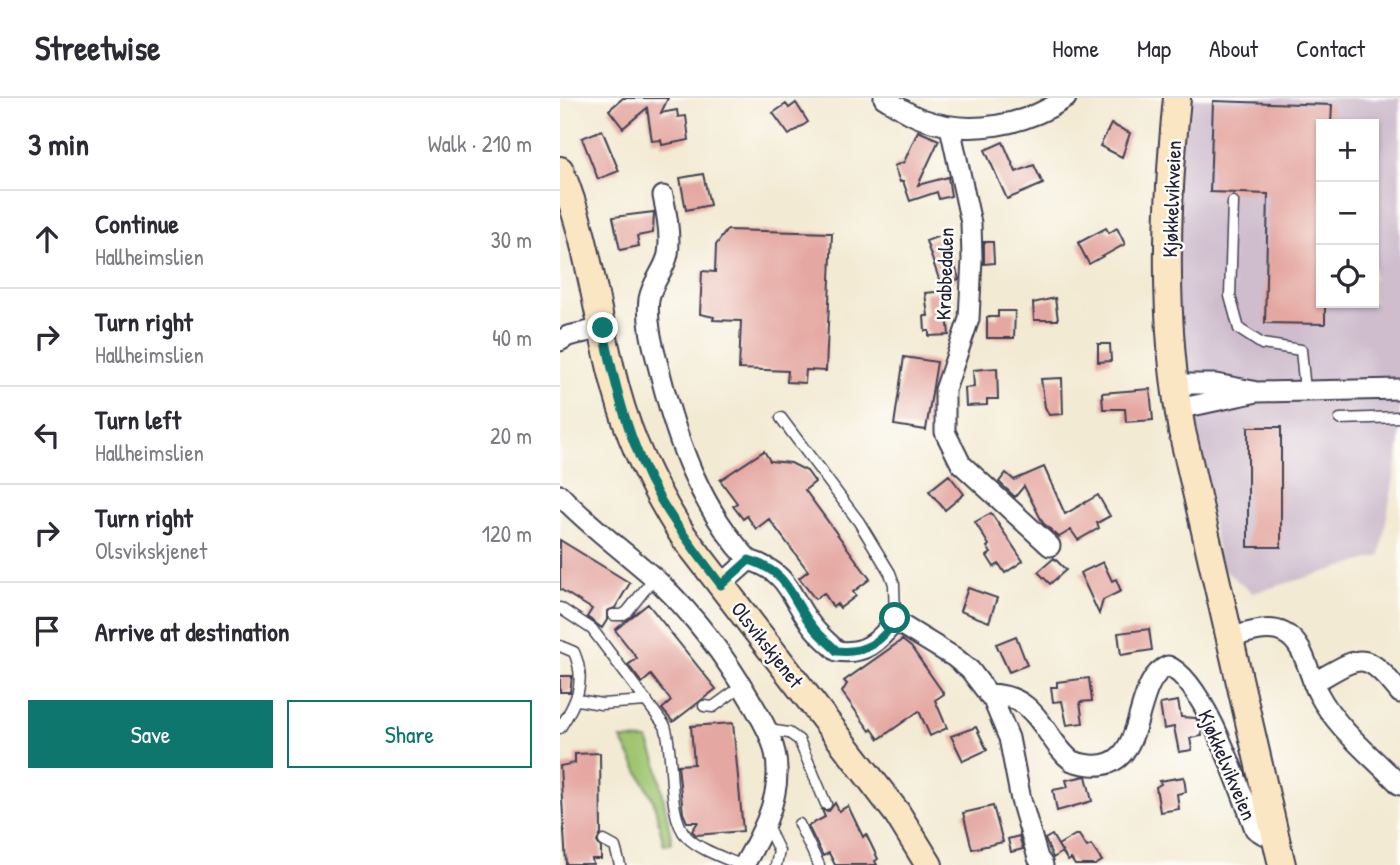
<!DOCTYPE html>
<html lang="en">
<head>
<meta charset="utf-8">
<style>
  :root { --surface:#fff; --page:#f2f2f3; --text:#2b2b33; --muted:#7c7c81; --line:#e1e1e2; --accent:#0f766e }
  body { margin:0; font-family:"Patrick Hand",sans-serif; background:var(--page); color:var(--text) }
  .controls { position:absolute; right:21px; top:21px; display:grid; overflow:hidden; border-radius:0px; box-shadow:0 2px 5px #0004 }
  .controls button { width:63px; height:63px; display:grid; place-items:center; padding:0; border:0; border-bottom:2px solid var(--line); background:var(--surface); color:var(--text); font:35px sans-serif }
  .stop { position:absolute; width:21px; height:21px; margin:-16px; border:5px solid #0f766e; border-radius:50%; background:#fff }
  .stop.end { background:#0f766e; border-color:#fff; box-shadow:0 2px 7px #0008 }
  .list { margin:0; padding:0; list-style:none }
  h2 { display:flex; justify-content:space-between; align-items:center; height:91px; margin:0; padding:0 28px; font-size:30px }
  h2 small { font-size:23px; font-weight:400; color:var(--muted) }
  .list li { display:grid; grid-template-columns:46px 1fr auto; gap:21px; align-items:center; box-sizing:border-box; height:98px; padding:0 28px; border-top:2px solid var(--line) }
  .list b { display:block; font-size:26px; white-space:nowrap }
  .list p { margin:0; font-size:23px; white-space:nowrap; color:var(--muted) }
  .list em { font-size:23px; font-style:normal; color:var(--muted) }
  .actions { display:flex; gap:14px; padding:21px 28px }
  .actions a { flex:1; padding:16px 0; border:2px solid var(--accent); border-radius:0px; text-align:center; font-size:24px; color:var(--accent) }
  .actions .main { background:var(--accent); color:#fff }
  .icon { flex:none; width:38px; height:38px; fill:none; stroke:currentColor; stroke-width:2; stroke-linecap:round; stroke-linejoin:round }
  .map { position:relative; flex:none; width:840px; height:767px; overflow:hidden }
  header { display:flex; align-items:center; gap:42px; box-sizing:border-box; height:98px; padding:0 35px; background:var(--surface); border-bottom:2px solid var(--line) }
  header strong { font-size:33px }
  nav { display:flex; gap:38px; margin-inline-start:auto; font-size:24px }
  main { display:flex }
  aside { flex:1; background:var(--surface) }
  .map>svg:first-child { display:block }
  .industrial { fill:#cfbdce; fill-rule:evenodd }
  .green { fill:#9fc570; stroke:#607456; stroke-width:2 }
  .building { fill:#e5a7a1 }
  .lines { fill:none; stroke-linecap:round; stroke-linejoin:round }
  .lane-casing { stroke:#414052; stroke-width:13 }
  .street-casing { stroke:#414052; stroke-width:23 }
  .secondary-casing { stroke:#414052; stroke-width:30 }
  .lane { stroke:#fff; stroke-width:10 }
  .street { stroke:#fff; stroke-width:19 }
  .secondary { stroke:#fbe6c4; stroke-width:26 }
  .route { stroke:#0f766e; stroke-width:9 }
  .labels { text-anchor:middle; stroke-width:5; stroke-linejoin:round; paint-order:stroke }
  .street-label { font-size:21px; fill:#22223b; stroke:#fdfcf7 }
</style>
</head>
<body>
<header>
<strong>Streetwise</strong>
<nav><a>Home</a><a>Map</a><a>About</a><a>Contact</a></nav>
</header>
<main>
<aside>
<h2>3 min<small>Walk · 210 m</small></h2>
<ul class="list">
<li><svg class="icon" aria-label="ahead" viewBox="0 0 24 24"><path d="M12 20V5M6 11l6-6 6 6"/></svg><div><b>Continue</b><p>Hallheimslien</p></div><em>30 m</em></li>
<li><svg class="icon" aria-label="right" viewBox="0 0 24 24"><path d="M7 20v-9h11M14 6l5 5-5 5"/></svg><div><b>Turn right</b><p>Hallheimslien</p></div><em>40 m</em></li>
<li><svg class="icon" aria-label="left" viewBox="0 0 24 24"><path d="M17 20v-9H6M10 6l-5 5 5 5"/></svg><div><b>Turn left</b><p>Hallheimslien</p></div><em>20 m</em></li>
<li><svg class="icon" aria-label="right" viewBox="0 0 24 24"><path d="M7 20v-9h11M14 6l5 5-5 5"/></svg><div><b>Turn right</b><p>Olsvikskjenet</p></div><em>120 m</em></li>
<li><svg class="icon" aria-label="arrive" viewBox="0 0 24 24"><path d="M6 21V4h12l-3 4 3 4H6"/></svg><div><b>Arrive at destination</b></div></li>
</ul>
<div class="actions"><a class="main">Save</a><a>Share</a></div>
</aside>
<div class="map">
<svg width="840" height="767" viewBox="0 0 840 767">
  <rect width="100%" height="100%" fill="#fdfcf7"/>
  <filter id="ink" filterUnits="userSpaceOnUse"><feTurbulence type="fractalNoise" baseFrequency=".0143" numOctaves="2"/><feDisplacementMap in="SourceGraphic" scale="14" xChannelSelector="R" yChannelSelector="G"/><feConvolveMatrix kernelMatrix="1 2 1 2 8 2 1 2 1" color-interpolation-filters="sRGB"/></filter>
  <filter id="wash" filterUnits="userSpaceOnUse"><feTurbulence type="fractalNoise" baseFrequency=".00686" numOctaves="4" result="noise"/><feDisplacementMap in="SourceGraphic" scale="28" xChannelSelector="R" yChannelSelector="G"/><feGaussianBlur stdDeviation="1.57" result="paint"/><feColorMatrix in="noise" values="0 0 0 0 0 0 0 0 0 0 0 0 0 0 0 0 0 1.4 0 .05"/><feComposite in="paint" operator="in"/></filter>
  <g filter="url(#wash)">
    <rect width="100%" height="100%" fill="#f3ead3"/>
    <path class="industrial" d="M619,0H840V345L820,458L693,495L661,470L611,219ZM761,26H814V205H761Z"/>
    <path class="green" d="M61,641L88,642L97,665L112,745L104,747L93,701Z"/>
    <g id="blocks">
      <path class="building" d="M63,0H108L101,15L117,12L118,19L126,18L129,42L102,47L101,42L92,43L87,10L63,30L49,12Z
        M653,3L772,7L771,26H761V205H765V226L705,225L708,96L650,94Z
        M236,5L248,24L229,37L213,15L226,6L229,10Z
        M551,26L570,35L562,59L540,48Z
        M42,32L59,73L38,81L22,40Z
        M358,33L379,42L358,87L388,79L391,98L379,101L377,94L350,103L343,83L340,84L334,68L344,64Z
        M443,44L456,74L474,67L483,86L447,101L425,52Z
        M143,76L150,107L126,112L120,80Z
        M94,114L93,135L77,138L79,148L60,152L53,119Z
        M546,130L549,135L557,130L565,146L529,166L518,145Z
        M167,132L272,135L266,273L246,272L245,285L227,284L228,273L179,271L181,223L153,222L154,219L140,216L142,173L155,174L156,147Z
        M385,136L399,181L381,187L366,143Z
        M424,144H433L434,165L424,166Z
        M385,193L389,237L369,238V233H365L364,218H368L365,195Z
        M495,200L498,222H474L473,205Z
        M438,213H455L454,240H427V219H438Z
        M538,246H550L551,263L538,264Z
        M344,259L377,264L366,332L334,327Z
        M437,270L438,301H427V307L406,308L405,290L414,289L413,272Z
        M502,280L503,316L489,317L485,309L481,281Z
        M590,291L593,322L566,324L565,311H543L542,295Z
        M688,329H721V449H688Z
        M204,353L210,363L231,365L247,373L255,384L245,392L310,481L293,494L296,498L280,510L277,506L273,509L264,495L255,501L239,480L248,473L209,421L196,431L187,418L183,421L173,408L177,405L160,382Z
        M484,369L505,416L538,397L550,418L537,425L539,430L518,442L511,432L499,439L483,425L464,388L455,399L439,384L446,375L454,382Z
        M389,377L404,396L385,412L369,393Z
        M431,415L463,463L445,475L439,466L434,469L427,458L431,455L427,449L429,447L415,424Z
        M0,442L70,485L55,510L47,513V522L42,530L27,519L32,511L0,491Z
        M494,460L506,472L490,486L478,474Z
        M543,464L552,483L556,481L561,493L543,502L539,516L520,475Z
        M408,490L437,500L429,524L400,513Z
        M88,506L156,591L113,624L102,611L111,603L91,577L82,585L68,567L77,560L55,532Z
        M589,531L592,552L561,557L558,535Z
        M456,538L467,567L449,574L436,546Z
        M342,542L351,549L384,596L375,602L387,630L370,638L359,613L319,641L312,631L310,633L282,594L287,586L284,583Z
        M0,578H12L10,594H0Z
        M529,580L532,603L520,604L523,625L507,627L502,603L493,604L491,589H497V584Z
        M618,603L621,619L636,620L641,630L642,638L630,640L632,652L619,654L614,629L604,631L600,606Z
        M173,625L183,733L136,737L132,733L138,724H127L123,715L118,667L134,666L131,628Z
        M416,629L427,652L403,663L391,638Z
        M40,655L41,736L37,744L41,750V761H32L33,766H6L0,668L15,665V656Z
        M526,678L532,703L497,713L493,692L508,689L506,682Z
        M624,679L626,694L617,696L619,711L600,714L596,689L601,686L599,683Z
        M275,705L279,713L288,708L303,739L306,736L318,761L315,763L317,767H275L269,755L263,758L248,728L265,719L262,712L269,713Z
        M433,708L443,744L412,751L403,715Z
        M492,737L502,754L493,760L485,741Z
        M515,737H519L527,749L531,747L542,763L535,767H515L511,761L508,763L498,747Z
        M459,738L463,751L451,754L448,741Z"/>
    </g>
  </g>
  <g filter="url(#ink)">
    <use href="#blocks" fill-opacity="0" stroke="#414052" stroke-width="2"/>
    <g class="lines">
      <defs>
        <path id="lane" d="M673,104L670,198L679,231L702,246L741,252L745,292
          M221,320L299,424L330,475L334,486L335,523
          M780,321L840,319
          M0,510L32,531L105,628C115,658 106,717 127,739C140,752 163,759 180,767
          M53,517H62L67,514L94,480
          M0,548L14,554C27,584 16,605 0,630
          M18,602L41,606L87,603
          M144,608L153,609L182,588
          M208,632L229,635L239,642L266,706
          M206,726L219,753L216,767
          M239,726L259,767
          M44,743L55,749L60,767"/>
        <path id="street" d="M324,0C336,7 348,16 362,21C409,38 465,28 506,0
          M390,29L411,125L412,161L409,221L385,292V334L401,366L490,448
          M103,98C107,116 111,138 108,156C105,172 92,184 89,201C86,225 94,252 100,275C117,343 140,410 189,462
          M0,243L8,238L43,230
          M614,286H656L693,293
          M618,311L697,294L840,291
          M0,397C31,430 67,455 100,485C137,520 166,560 191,603C204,625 217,646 217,672C218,706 200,739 184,767
          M161,487L189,462C231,475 229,499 253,529C260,538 269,545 277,553C305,557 318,544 335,523L394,559L410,572L433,602L449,640L461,702L478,760L483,767
          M672,539C688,535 708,527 724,535C745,545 748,576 758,595C776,630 813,659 840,687
          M753,585C800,559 804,549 840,595
          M428,596C480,596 483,641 512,663C594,690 566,584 608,568C645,583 680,692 695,731L703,736L715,737"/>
        <path id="secondary" d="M617,0C606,109 602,225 622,333L722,767
          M0,72C30,143 36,220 57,294C71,346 95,394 124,439L337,715L369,767"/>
      </defs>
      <use href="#lane" class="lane-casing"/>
      <use href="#street" class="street-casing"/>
      <use href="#secondary" class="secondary-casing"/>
      <use href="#lane" class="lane"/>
      <use href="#street" class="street"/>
      <use href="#secondary" class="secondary"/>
    </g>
  </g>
  <g class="lines" filter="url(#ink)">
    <path class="route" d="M43,230C55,287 69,347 99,399C117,430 139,458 161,487L189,462C231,475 229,499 253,529C260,538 269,545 277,553C303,556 324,544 335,520"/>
  </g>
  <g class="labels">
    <g class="street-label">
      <text transform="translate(612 101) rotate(-88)" y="7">Kjøkkelvikveien</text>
      <text transform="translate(385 176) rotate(-88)" y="7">Krabbedalen</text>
      <text transform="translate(207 547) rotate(52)" y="7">Olsvikskjenet</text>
      <text transform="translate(667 667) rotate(67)" y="7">Kjøkkelvikveien</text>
    </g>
  </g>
</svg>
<div class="controls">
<button>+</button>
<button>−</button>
<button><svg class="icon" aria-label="locate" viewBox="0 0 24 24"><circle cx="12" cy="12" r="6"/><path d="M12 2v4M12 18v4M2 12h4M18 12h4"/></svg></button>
</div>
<div class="stop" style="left:335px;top:520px"></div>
<div class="stop end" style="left:43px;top:230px"></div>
</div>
</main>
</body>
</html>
